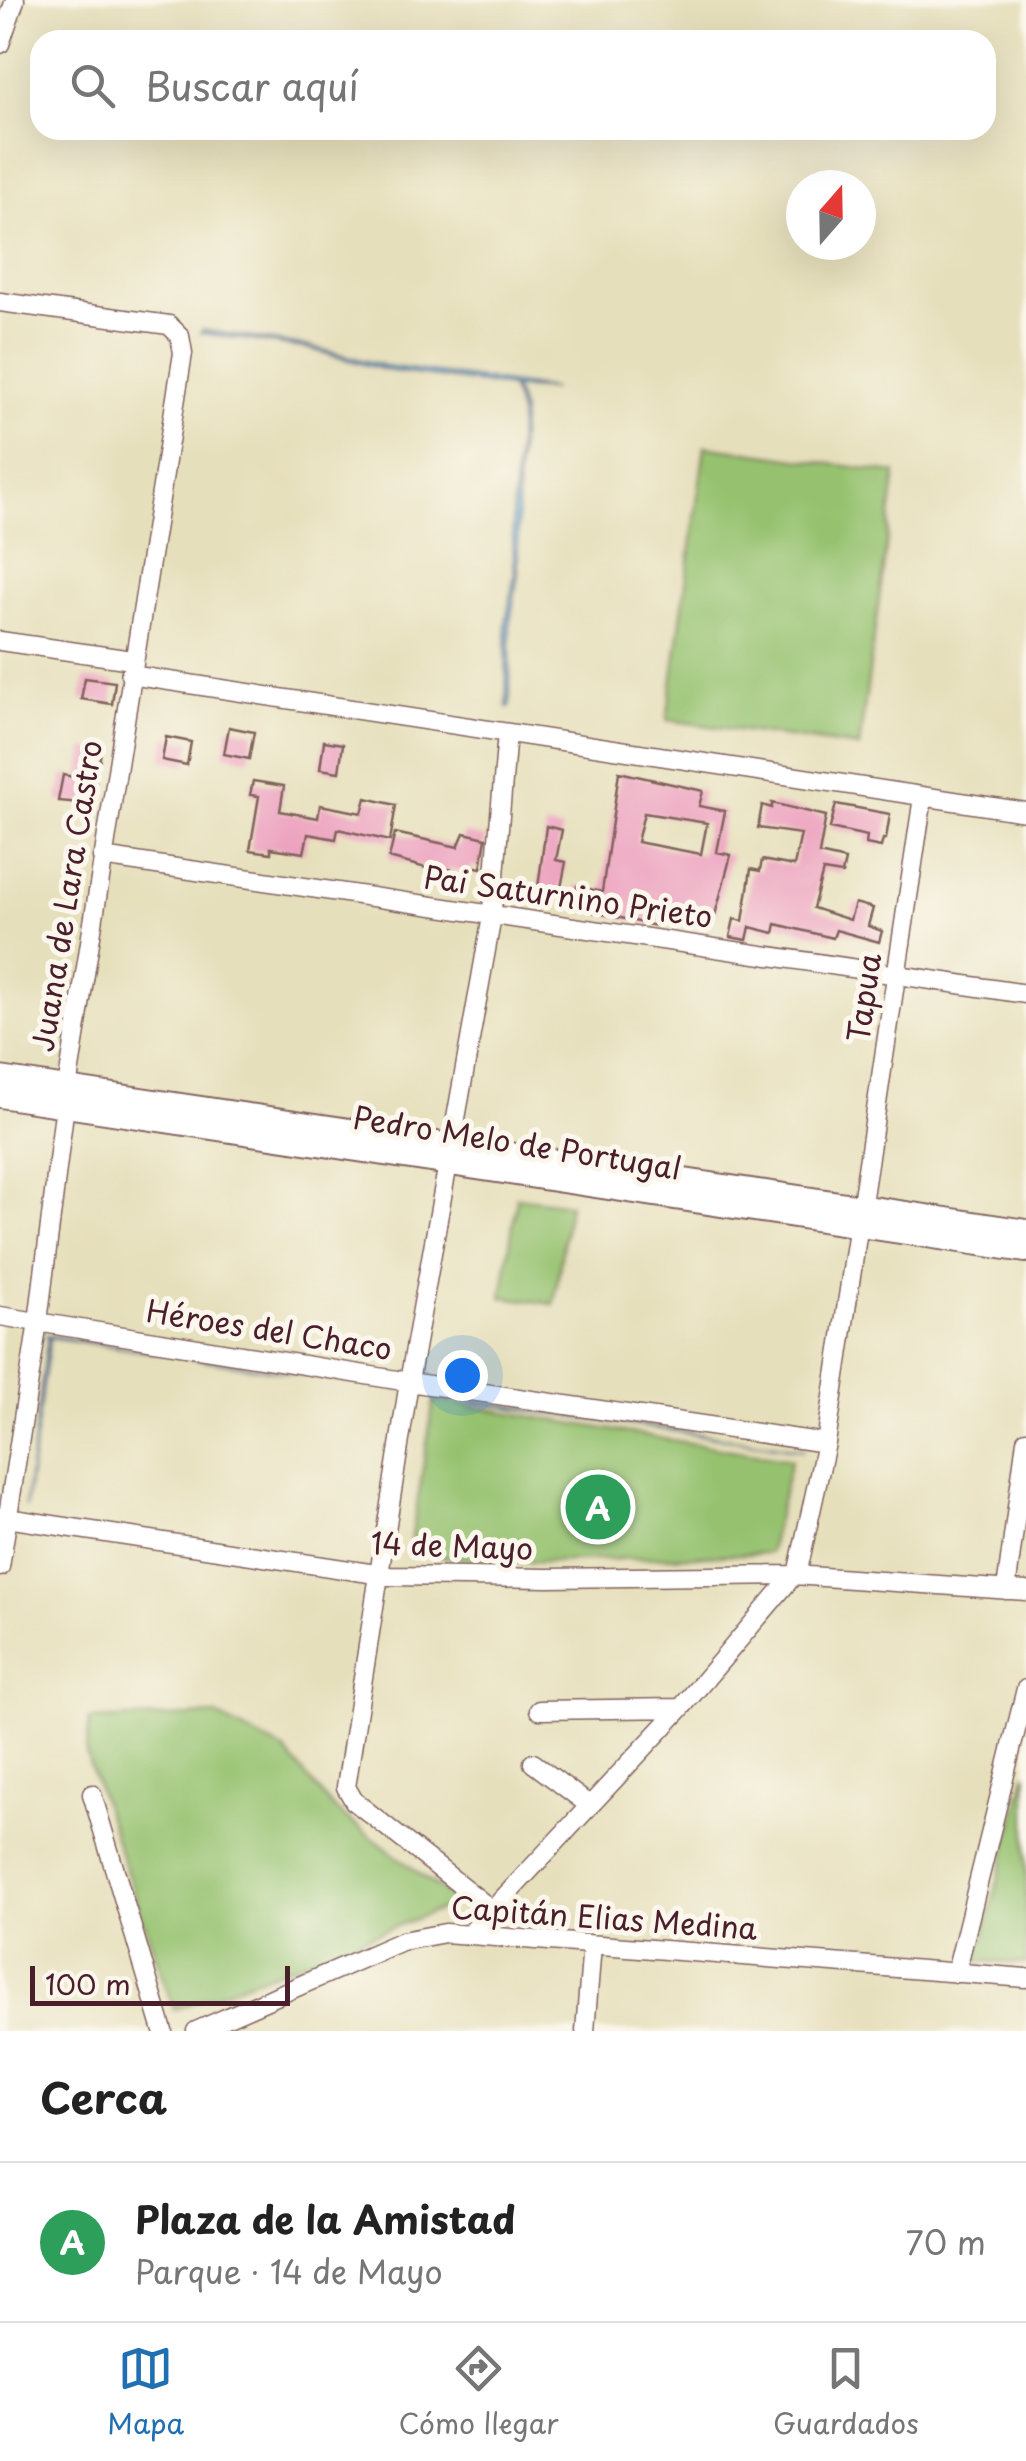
<!DOCTYPE html>
<html lang="es">
<head>
<meta charset="utf-8">
<style>
  :root { --surface:#fff; --page:#f6f6f6; --text:#222; --muted:#767676; --line:#e0e0e0; --accent:#1f6fb2 }
  body { margin:0; font-family:"Playpen Sans",sans-serif; background:var(--page); color:var(--text) }
  .compass { position:absolute; left:786px; top:170px; width:90px; height:90px; border-radius:50%; background:var(--surface); box-shadow:0 10px 40px #0002; rotate:20deg }
  .scale { position:absolute; left:30px; bottom:25px; width:260px; box-sizing:border-box; padding-left:10px; border:5px solid #4a1f2b; border-top:0; font-size:28px; line-height:35px; white-space:nowrap; color:#4a1f2b; -webkit-text-stroke:8px #fbf7ec; paint-order:stroke }
  .you { position:absolute; left:462px; top:1375px; width:35px; height:35px; margin:-25px; border:8px solid #fff; border-radius:50%; background:#1a73e8; box-shadow:0 0 0 15px #1a73e833 }
  .badge { display:grid; place-items:center; width:65px; height:65px; border-radius:50%; background:var(--accent); color:#fff; font-size:32px; font-weight:700 }
  .pin { position:absolute; translate:-50% -50%; border:5px solid #fff; box-shadow:0 2px 10px #0006 }
  .list { margin:0; padding:0; list-style:none }
  h2 { display:flex; justify-content:space-between; align-items:center; height:130px; margin:0; padding:0 40px; font-size:42px }
  h2 small { font-size:32px; font-weight:400; color:var(--muted) }
  .list li { display:grid; grid-template-columns:65px 1fr auto; gap:30px; align-items:center; box-sizing:border-box; height:160px; padding:0 40px; border-top:2px solid var(--line) }
  .list b { display:block; font-size:38px; white-space:nowrap }
  .list p { margin:0; font-size:32px; white-space:nowrap; color:var(--muted) }
  .list em { font-size:32px; font-style:normal; color:var(--muted) }
  .icon { flex:none; width:55px; height:55px; fill:none; stroke:currentColor; stroke-width:2; stroke-linecap:round; stroke-linejoin:round }
  .map { position:relative; flex:none; width:1026px; height:2031px; overflow:hidden }
  .search { position:absolute; background:var(--surface); box-shadow:0 10px 40px #0002; left:30px; right:30px; top:30px; height:110px; display:flex; align-items:center; gap:25px; box-sizing:border-box; padding:0 35px; border-radius:30px; color:var(--muted); font-size:38px }
  .sheet { height:290px; background:var(--surface) }
  nav { display:flex; justify-content:space-around; align-items:center; box-sizing:border-box; height:140px; border-top:2px solid var(--line); background:var(--surface); font-size:28px; color:var(--muted) }
  nav a { display:grid; justify-items:center; gap:5px }
  nav .on { color:var(--accent) }
  .map>svg:first-child { display:block }
  .green { fill:#96c270; stroke:#70704e; stroke-width:2.5 }
  .water { fill:#65b8e0; stroke:#586c86; stroke-width:2.5 }
  .building { fill:#ec9fbd; fill-rule:evenodd }
  .lines { fill:none; stroke-linecap:round; stroke-linejoin:round }
  .minor-casing { stroke:#81625d; stroke-width:21 }
  .tertiary-casing { stroke:#81625d; stroke-width:26 }
  .minor { stroke:#fff; stroke-width:18 }
  .tertiary { stroke:#fff; stroke-width:22 }
  .labels { text-anchor:middle; stroke-width:10; stroke-linejoin:round; paint-order:stroke }
  .street-label { font-size:30px; fill:#4a1f2b; stroke:#fbf7ec }
</style>
</head>
<body>
<div class="map">
<svg width="1026" height="2031" viewBox="0 0 1026 2031">
  <rect width="100%" height="100%" fill="#fbf7ec"/>
  <filter id="ink" filterUnits="userSpaceOnUse"><feTurbulence type="fractalNoise" baseFrequency=".01" numOctaves="2"/><feDisplacementMap in="SourceGraphic" scale="20" xChannelSelector="R" yChannelSelector="G"/><feConvolveMatrix kernelMatrix="1 2 1 2 8 2 1 2 1" color-interpolation-filters="sRGB"/></filter>
  <filter id="wash" filterUnits="userSpaceOnUse"><feTurbulence type="fractalNoise" baseFrequency=".0048" numOctaves="4" result="noise"/><feDisplacementMap in="SourceGraphic" scale="40" xChannelSelector="R" yChannelSelector="G"/><feGaussianBlur stdDeviation="2.25" result="paint"/><feColorMatrix in="noise" values="0 0 0 0 0 0 0 0 0 0 0 0 0 0 0 0 0 1.4 0 .05"/><feComposite in="paint" operator="in"/></filter>
  <g filter="url(#wash)">
    <rect width="100%" height="100%" fill="#e6dfbb"/>
    <path class="green" d="M705,446L896,473L859,747L667,720Z
      M517,1197L569,1204L554,1304L502,1297Z
      M434,1400L791,1460L769,1553L521,1563L409,1554Z
      M215,1715L284,1750L333,1808L458,1903L174,2010L86,1753L90,1720Z
      M1026,1773V1964L977,1961Z"/>
    <path class="water" d="M202,330L311,347L385,366L553,389L514,388L522,412L517,476L518,574L510,623V707H507L506,623L515,573L512,519L520,415L511,387L385,370L310,349L201,333Z
      M45,1335L400,1389L50,1337L25,1508L48,1337Z
      M419,1392L805,1450L419,1394Z"/>
    <g id="blocks">
      <path class="building" d="M85,678L115,682L112,704L81,699Z
        M229,727L254,732L249,759L224,754Z
        M166,737L191,742L187,765L162,760Z
        M324,741L343,744L339,772L320,769Z
        M85,748L101,752L91,804L58,801L63,775L79,778Z
        M619,772L703,791L699,806L725,811L717,852L731,855L715,915L662,904L656,926L572,907L577,886L602,892ZM644,813L707,823L701,854L637,842Z
        M253,781L284,786L280,811L318,818L320,805L362,813L366,798L396,805L390,841L338,829L336,839L308,834L304,853L271,848V853L250,850L259,796L250,795Z
        M772,803L826,816L819,854L845,860L842,874L823,871L813,908L850,920L855,903L873,908L868,926L882,931L879,942L836,930L833,938L776,924L774,933L750,927L747,940L730,937L734,919L743,921L751,869L760,871L762,860L794,866L801,834L758,828L762,805L772,808Z
        M836,804L890,814L886,839H883L881,847L866,844L867,836L830,828Z
        M546,826L562,830L556,860L566,862L560,893L538,888Z
        M395,833L458,847L464,833L486,838L481,868L471,866L470,874L449,869L448,874L389,858Z"/>
    </g>
  </g>
  <g filter="url(#ink)">
    <use href="#blocks" fill-opacity="0" stroke="#81625d" stroke-width="2.5"/>
    <g class="lines">
      <defs>
        <path id="minor" d="M0,44L15,0
          M0,302L169,325L180,336L183,353L67,1088L38,1322L0,1567
          M0,641L132,660
          M130,675L1026,812
          M102,857L1026,994
          M0,1316L409,1382L826,1443
          M0,1517L389,1576L548,1578L794,1575L1026,1591
          M1006,1590L1026,1440
          M539,1710L681,1708
          M533,1763L589,1805
          M92,1794L163,2031
          M492,1910L354,1801L346,1787L409,1382L491,922L507,733
          M469,1935L681,1708L798,1570L826,1443L923,797
          M956,1973L1026,1689
          M196,2031L402,1941L445,1933L1026,1978
          M585,2031L592,1945"/>
        <path id="tertiary" d="M0,1078L1026,1231
          M0,1096L1026,1251"/>
      </defs>
      <use href="#minor" class="minor-casing"/>
      <use href="#tertiary" class="tertiary-casing"/>
      <use href="#minor" class="minor"/>
      <use href="#tertiary" class="tertiary"/>
    </g>
  </g>
  <g class="labels">
    <g class="street-label">
      <text transform="translate(68 896) rotate(-81)" y="10">Juana de Lara Castro</text>
      <text transform="translate(568 898) rotate(8)" y="10">Pai Saturnino Prieto</text>
      <text transform="translate(865 998) rotate(-82)" y="10">Tapua</text>
      <text transform="translate(517 1144) rotate(9)" y="10">Pedro Melo de Portugal</text>
      <text transform="translate(269 1331) rotate(9)" y="10">Héroes del Chaco</text>
      <text transform="translate(452 1547) rotate(2)" y="10">14 de Mayo</text>
      <text transform="translate(604 1919) rotate(4)" y="10">Capitán Elias Medina</text>
    </g>
  </g>
</svg>
<svg class="compass" viewBox="-18 -18 36 36"><path d="M0-13l5 13h-10z" fill="#e53935"/><path d="M0 13l5-13h-10z" fill="#767676"/></svg>
<div class="scale">100 m</div>
<div class="you"></div>
<div class="pin badge" style="left:598px;top:1507px;background:#2e9e5b">A</div>
<div class="search"><svg class="icon" aria-label="search" viewBox="0 0 24 24"><circle cx="10" cy="10" r="6"/><path d="M15 15l6 6"/></svg>Buscar aquí</div>
</div>
<section class="sheet">
<h2>Cerca<small></small></h2>
<ul class="list">
<li><span class="badge" style="background:#2e9e5b">A</span><div><b>Plaza de la Amistad</b><p>Parque · 14 de Mayo</p></div><em>70 m</em></li>
</ul>
</section>
<nav>
<a class="on"><svg class="icon" aria-label="map" viewBox="0 0 24 24"><path d="M3 6l6-2 6 2 6-2v14l-6 2-6-2-6 2zM9 4v14M15 6v14"/></svg>Mapa</a>
<a><svg class="icon" aria-label="directions" viewBox="0 0 24 24"><path d="M12 3l9 9-9 9-9-9zM9 14v-3h6M13 9l2 2-2 2"/></svg>Cómo llegar</a>
<a><svg class="icon" aria-label="saved" viewBox="0 0 24 24"><path d="M7 4h10v16l-5-4-5 4z"/></svg>Guardados</a>
</nav>
</body>
</html>
